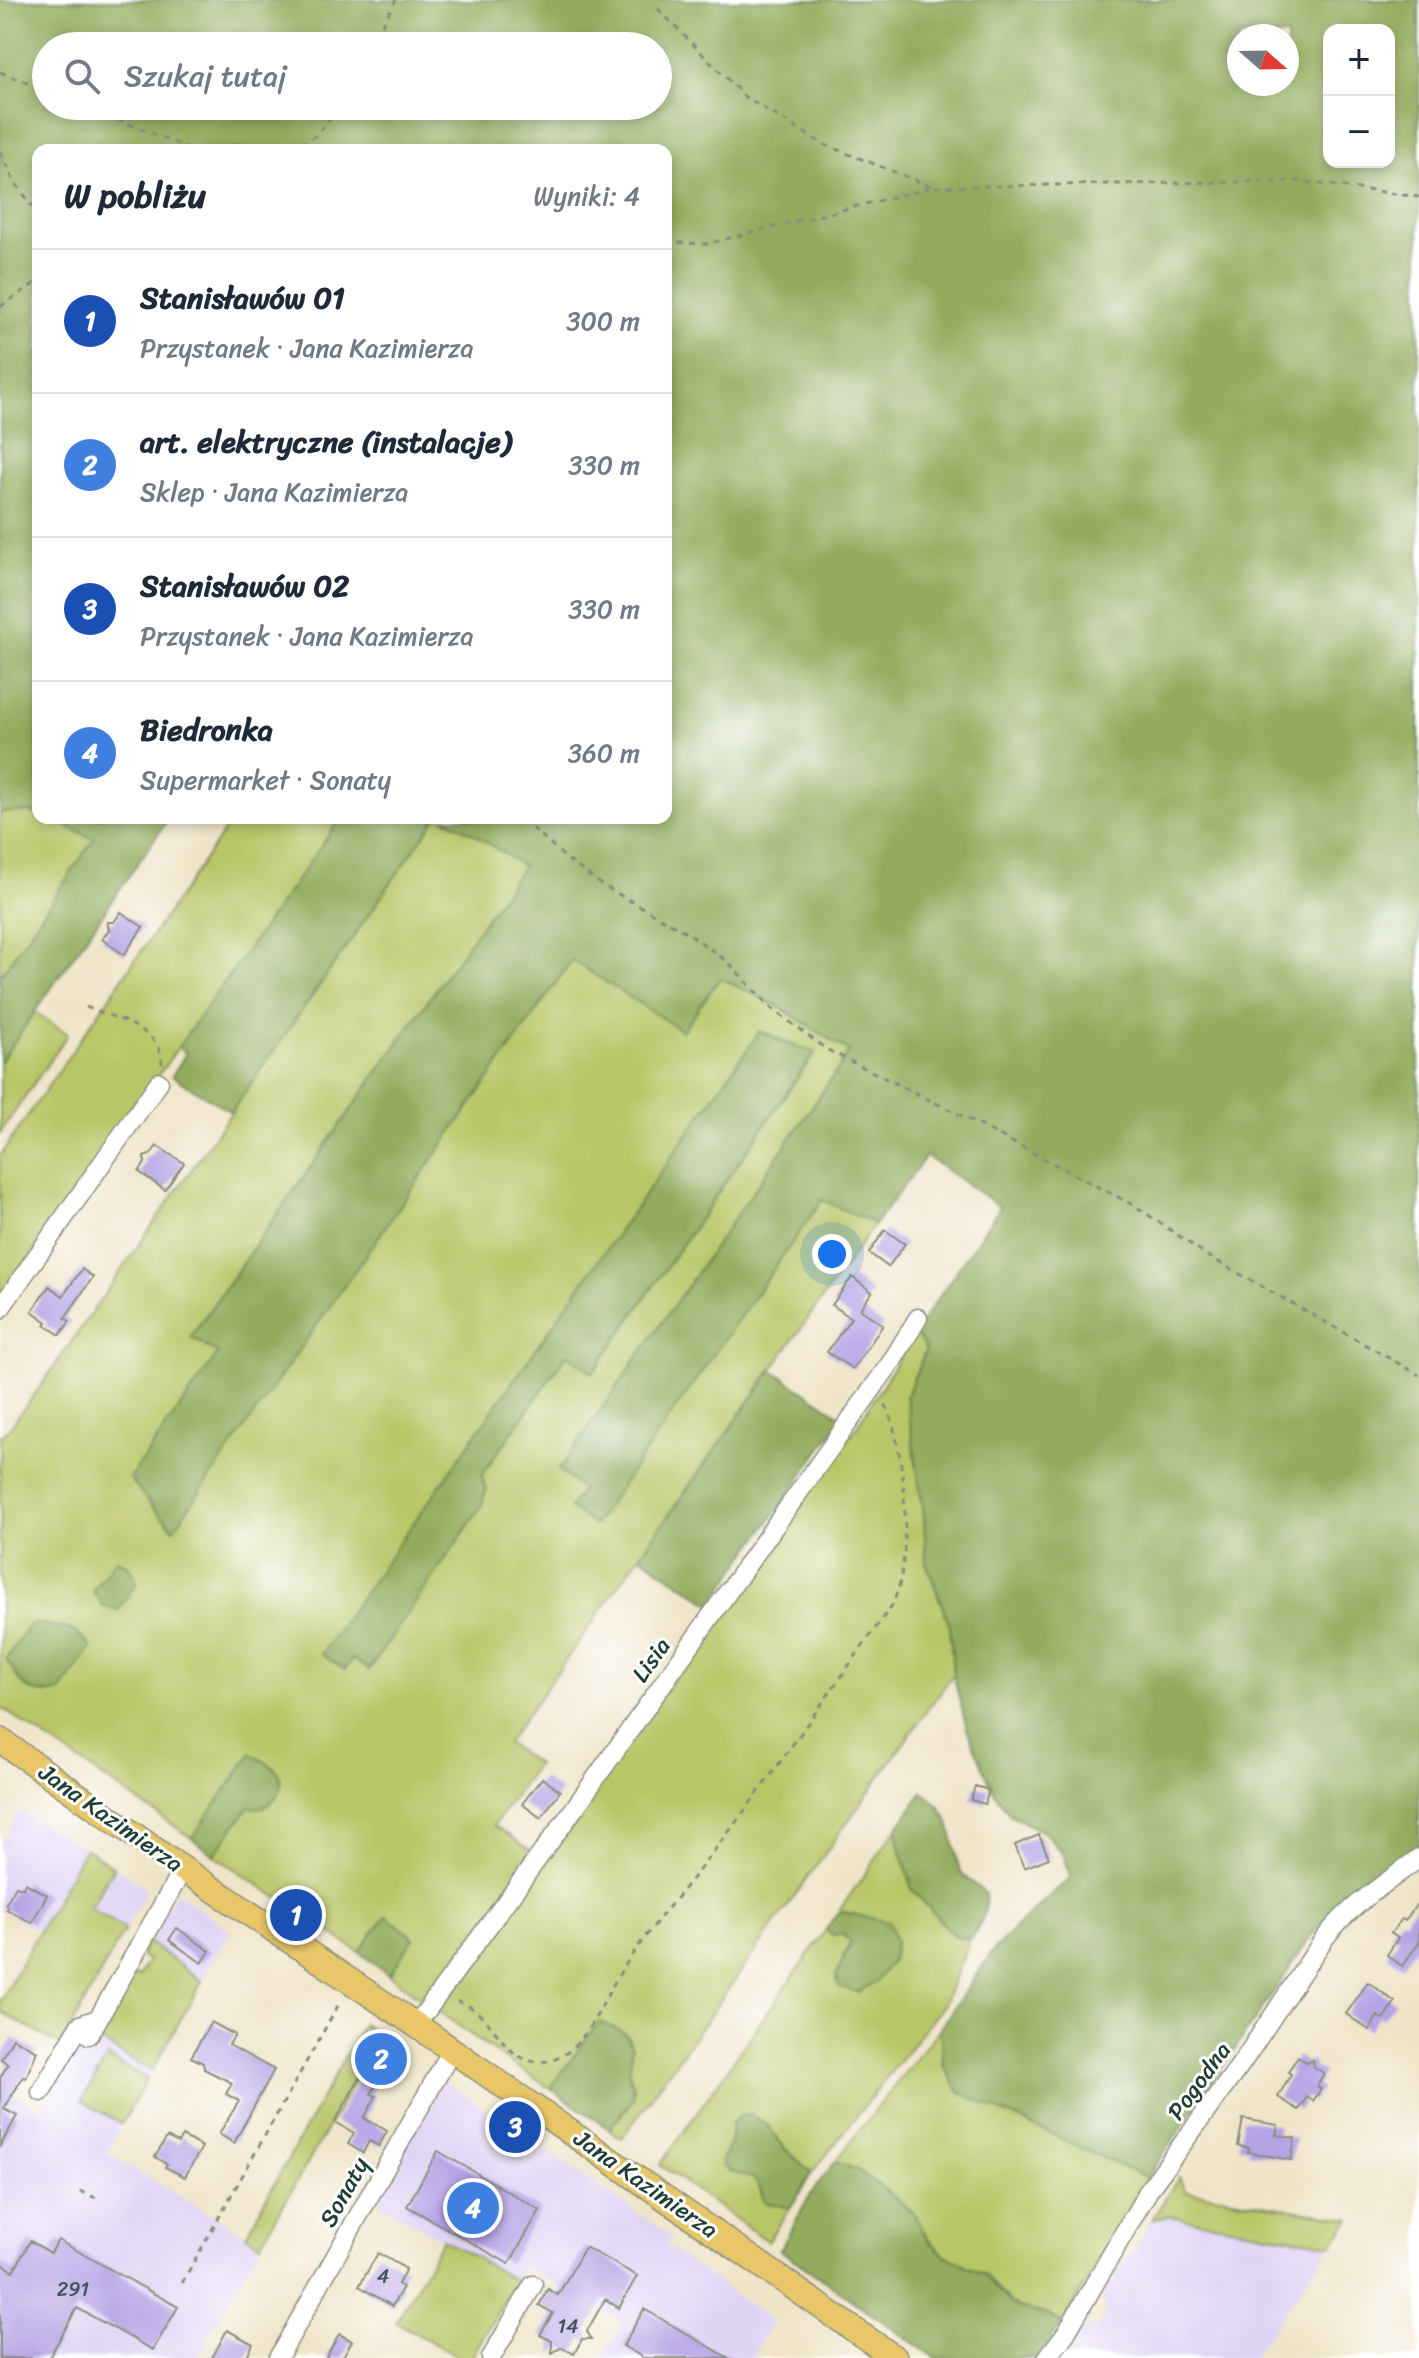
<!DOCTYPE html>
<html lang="pl">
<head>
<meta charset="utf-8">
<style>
  :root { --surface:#fff; --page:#f2f2f3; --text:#1f2937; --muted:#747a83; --line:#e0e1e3; --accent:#1f6fb2 }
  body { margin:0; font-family:Sriracha,sans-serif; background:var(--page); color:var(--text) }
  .controls { position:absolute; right:24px; top:24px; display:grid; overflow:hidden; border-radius:16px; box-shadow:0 4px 12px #0003 }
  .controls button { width:72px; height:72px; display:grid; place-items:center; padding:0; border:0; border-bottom:2px solid var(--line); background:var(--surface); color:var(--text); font:40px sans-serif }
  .compass { position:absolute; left:1227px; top:24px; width:72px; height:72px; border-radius:50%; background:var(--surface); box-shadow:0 4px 12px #0003; rotate:110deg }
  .you { position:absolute; left:832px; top:1254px; width:28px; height:28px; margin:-20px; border:6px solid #fff; border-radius:50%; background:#1a73e8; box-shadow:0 0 0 12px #1a73e833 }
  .badge { display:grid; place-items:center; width:52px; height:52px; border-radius:50%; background:var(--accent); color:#fff; font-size:26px; font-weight:700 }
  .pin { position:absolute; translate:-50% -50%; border:4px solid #fff; box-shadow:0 2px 8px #0006 }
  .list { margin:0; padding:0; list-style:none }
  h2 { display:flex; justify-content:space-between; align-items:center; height:104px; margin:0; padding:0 32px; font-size:34px }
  h2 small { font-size:26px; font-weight:400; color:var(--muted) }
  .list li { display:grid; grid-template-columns:52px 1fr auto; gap:24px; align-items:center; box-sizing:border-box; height:144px; padding:0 32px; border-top:2px solid var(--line) }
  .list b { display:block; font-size:30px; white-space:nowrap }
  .list p { margin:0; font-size:26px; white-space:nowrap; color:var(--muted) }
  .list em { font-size:26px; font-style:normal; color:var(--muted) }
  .icon { flex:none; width:44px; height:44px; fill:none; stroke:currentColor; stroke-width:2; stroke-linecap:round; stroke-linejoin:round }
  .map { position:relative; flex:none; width:1419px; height:2358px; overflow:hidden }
  .search { position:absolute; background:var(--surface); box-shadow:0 4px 12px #0003; left:32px; top:32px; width:640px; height:88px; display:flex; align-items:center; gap:20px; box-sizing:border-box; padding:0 28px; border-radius:44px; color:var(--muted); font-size:30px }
  .panel { position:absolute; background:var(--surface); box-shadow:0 4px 12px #0003; left:32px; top:144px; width:640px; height:680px; border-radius:16px }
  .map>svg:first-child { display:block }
  .built { fill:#e0d4f4 }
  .green { fill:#b9c668; stroke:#6c824e; stroke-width:2; fill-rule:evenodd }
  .forest { fill:#92ab5c; stroke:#587448; stroke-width:2; fill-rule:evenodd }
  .building { fill:#b6a3e5 }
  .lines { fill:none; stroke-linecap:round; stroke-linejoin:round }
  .minor-casing { stroke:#88907e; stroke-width:21 }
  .major-casing { stroke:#88907e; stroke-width:27 }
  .path { stroke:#88907e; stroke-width:3; stroke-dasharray:6 6; stroke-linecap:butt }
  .minor { stroke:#fff; stroke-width:18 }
  .major { stroke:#e9c769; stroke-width:24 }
  .labels { text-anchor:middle; stroke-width:6; stroke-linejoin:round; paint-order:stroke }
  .number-label { font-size:20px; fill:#455660 }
  .street-label { font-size:24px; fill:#1f3d34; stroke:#fff }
</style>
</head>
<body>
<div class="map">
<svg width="1419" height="2358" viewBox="0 0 1419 2358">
  <rect width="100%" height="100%" fill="#fff"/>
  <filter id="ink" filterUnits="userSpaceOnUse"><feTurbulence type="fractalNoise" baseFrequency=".0125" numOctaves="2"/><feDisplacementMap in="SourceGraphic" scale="16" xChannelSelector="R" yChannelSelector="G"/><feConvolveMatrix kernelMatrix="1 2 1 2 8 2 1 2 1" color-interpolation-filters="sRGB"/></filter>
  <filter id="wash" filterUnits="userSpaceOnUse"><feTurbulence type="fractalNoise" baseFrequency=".006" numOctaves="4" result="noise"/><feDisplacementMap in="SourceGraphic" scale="32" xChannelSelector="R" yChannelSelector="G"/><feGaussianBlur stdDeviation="1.8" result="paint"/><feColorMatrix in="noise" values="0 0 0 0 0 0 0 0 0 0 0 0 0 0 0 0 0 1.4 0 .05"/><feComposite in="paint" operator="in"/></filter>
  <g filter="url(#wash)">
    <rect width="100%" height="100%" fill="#f0e4c8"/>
    <path class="built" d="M19,1811L85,1848L39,1931L0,1909V1843Z
      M114,1867L148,1889L125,1929L90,1908Z
      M176,1892L231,1931L202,1981L147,1941Z
      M84,2032L152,2071L107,2153L261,2244L197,2358H0V2086L41,2109Z
      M443,2080L671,2236L667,2246L773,2321L752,2358H603L622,2323L524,2266L516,2281L377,2202L376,2199Z
      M1168,2216L1332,2245L1252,2358H1064L1082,2329L1098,2327L1106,2312L1101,2299L1152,2220Z"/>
    <path class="green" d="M2,812H30L38,815V818L53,819L95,839L0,976V815Z
      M233,818H341L0,1298V1156Z
      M436,818C457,818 504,854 523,866L191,1336L218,1354L130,1478L152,1506L174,1528L572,960L682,1031L720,978L778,1006L850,1052L560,1470L582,1489L594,1525L822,1199L875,1224L507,1743L537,1764L494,1825L529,1849L533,1854L426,2002L389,1975L414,1938L386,1916L359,1952L214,1855L248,1808L264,1807L251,1754L192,1838L0,1707V1435L3,1436L40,1387ZM760,1031L815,1053L594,1372L567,1354L482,1475L486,1491L481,1507L369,1669L352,1659ZM42,1624L69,1629L24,1685L6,1659Z
      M35,1012L68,1034L0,1133V1062Z
      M915,1332L926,1350L906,1396L924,1515L926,1562L950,1627L953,1674L622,2138L609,2129C615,2122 630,2106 633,2098C640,2076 610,2040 599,2023L550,2088L499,2055L433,2007L560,1836L856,1428Z
      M897,1828L900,1846L912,1889L953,1935L970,1939L944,2004L812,2173L785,2149L777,2137L733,2136L729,2150L730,2172L754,2178L760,2188L764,2202L790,2208L767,2241L660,2165L827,1928C829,1936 836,1935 843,1935L851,1942L843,1957L858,1992L855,1915L839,1911Z
      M85,1848L114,1867L90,1908L125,1929L61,2045L0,2012V2001Z
      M147,1941L202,1981L152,2071L95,2039L133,1975L139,1977L148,1960L141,1956Z
      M363,2024L380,2036L261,2244L246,2235Z
      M940,2028L943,2064L960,2092L1147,2178L1063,2323L1046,2314L1020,2308L1009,2302L985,2275L945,2255L929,2240L913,2212L858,2170L835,2162Z
      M107,2057L147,2079L122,2124L82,2101Z
      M1179,2177L1185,2191L1351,2219L1332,2245L1168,2216L1152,2220Z
      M443,2239L516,2281L471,2358H460L396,2322Z"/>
    <path class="forest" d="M0,0H1419V1846L1319,1925L1147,2178L959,2092L943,2064L940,2028L993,1951L1026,1917L1070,1878L1065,1857L1046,1834L1009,1814L994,1792L967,1729L953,1674L950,1627L926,1562L924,1515L906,1396L926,1350L915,1332L1000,1207L926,1156L875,1224L822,1200L594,1525L570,1508L582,1489L559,1470L840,1067L849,1051L778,1006L720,978L682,1031L572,960L174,1529L152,1506L130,1478L218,1354L191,1337L523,866L474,834L444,818H666V150H38V815L30,812H3L0,815ZM1329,30H1389V162H1329ZM1239,36H1287V84H1239ZM46,46H658V106H46Z
      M49,818H169L0,1062V976L94,839Z
      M341,818H436L231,1112L172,1076L186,1053L178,1047Z
      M760,1031L788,1044L815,1052L593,1373L567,1354L482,1475L486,1491L481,1507L369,1670L352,1659L345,1670L321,1654Z
      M772,1370L843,1417L711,1604L640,1556Z
      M115,1560C129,1563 132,1569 137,1582L118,1610L103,1606L93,1590Z
      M42,1624C65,1628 77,1627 91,1648L60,1692C28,1697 21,1685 6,1659L29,1625Z
      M251,1754C259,1759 272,1764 278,1772C286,1783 277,1799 267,1805C262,1809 255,1808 248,1808L214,1855L192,1838Z
      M923,1792L939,1806L949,1822L960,1872L986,1894C987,1912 981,1924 970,1939L953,1935L912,1889L900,1846L897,1828Z
      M839,1911L889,1922L896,1942L892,1960L877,1981L858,1992L839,1987L836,1975L851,1942L843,1935H834L828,1932L827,1928Z
      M386,1916L414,1938L389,1975L359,1952Z
      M599,2022L620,2030L627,2036L632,2047L629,2075L632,2085L633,2098L609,2129L550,2088Z
      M751,2115L767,2124L785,2149L812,2173L790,2208L764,2202L760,2188L753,2178L730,2172L722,2165V2157C731,2147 733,2137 731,2124L739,2116Z
      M835,2162L858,2170L913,2212L929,2241L945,2255L985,2275L1009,2302L1020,2308L1046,2314L1063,2323L1037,2358H935L780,2250L810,2195Z"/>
    <g id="blocks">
      <path class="building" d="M121,912L143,927L124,955L102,939L109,930L107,922H114Z
        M157,1146L184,1163L165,1190L139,1172L145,1163L144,1157L150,1155Z
        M885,1230L905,1244L888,1267L869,1253Z
        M82,1269L93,1277L65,1318L70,1321L60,1335L45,1325L47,1322L32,1311L49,1286L63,1296Z
        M852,1277L872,1292L860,1309L883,1325L853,1369L827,1352L851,1318L832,1305Z
        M542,1778L560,1791L541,1818L522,1804Z
        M975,1786L989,1790L985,1804L971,1800Z
        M1039,1835L1049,1858L1024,1868L1015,1845Z
        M25,1883L47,1895L32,1923L6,1909L8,1906L5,1905L16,1886L23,1888Z
        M1419,1901V1943L1402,1966L1387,1955L1398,1938L1391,1933L1402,1919L1405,1921Z
        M177,1928L210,1951L202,1963L169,1940Z
        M1368,1982L1395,2002L1383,2019L1378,2016L1369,2030L1346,2014Z
        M211,2022L235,2035L229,2045L274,2070L234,2143L219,2134L239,2101L226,2094L232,2083L204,2069L203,2063L191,2057Z
        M13,2038L37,2051L26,2078L23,2077L4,2109L17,2116L0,2146V2078L8,2064L1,2059Z
        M378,2045L393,2054L371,2094L376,2096L364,2118L387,2131L379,2146L369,2141L363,2153L348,2144L354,2133L335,2122Z
        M1298,2056L1306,2062L1313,2060L1314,2067L1324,2073L1317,2086L1321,2089L1313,2101L1307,2097L1299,2110L1278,2097L1291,2074L1288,2072Z
        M1243,2119L1278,2125L1276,2135L1295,2138L1291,2160L1248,2152L1249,2148L1238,2146Z
        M182,2136L202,2147L185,2177L165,2167L167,2164L155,2157L167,2137L178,2143Z
        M438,2151L540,2210L509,2264L407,2206Z
        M58,2240L178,2307L153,2350L77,2308L49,2358H0V2263L14,2271L30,2241L51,2253Z
        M585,2247L637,2276L619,2308L605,2299L587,2331L591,2339H582L574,2354L562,2347L552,2353V2341L540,2335L553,2313L539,2305L548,2289L558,2295Z
        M378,2253L406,2269L398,2284L403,2287L392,2306L359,2286Z
        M644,2309L696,2339L729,2358H644L623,2346Z
        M227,2330L253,2344L246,2358H212Z
        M339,2334L352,2341L342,2358H326Z"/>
    </g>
  </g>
  <g filter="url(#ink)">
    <use href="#blocks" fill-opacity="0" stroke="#88907e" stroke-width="2"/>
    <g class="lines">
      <defs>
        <path id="minor" d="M0,1309L159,1082
          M416,2025L571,1813L892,1361L918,1318
          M89,2035L183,1869
          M41,2092L80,2025L97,2019
          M278,2358L452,2050
          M491,2358L533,2285
          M1047,2358L1066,2333L1150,2188L1241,2064L1324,1939C1349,1906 1386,1883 1419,1858"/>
        <path id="major" d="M0,1740L171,1861L416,2025L895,2358"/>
      </defs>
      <use href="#minor" class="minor-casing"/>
      <use href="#major" class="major-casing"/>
      <path class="path" d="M658,9L745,97L823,144L933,187
        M370,46L396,0
        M0,72L46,90
        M84,106L193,150
        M290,150L315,136L341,106
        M0,152L16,184L38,214
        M666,242L706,244L933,187L1299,181L1419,197
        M0,307L38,281
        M526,818L527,823L568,860L602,885L688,933L728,962L771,1008L826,1049L966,1118L1137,1207L1208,1256L1419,1375
        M86,1007C115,1019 163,1027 162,1066
        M457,2001C462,2004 469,2005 473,2009C500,2028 509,2068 548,2061C586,2054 602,1999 622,1970C647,1931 678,1897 707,1860C772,1777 831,1689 893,1604C895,1597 899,1589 900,1581C910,1537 905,1444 885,1404
        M80,2191L96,2198
        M182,2283L340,2002"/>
      <use href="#minor" class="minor"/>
      <use href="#major" class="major"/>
    </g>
  </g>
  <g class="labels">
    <g class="number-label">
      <text x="383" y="2283">4</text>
      <text x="73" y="2296">291</text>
      <text x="568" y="2333">14</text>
    </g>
    <g class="street-label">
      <text transform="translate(651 1660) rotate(-55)" y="8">Lisia</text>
      <text transform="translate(111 1818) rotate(35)" y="8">Jana Kazimierza</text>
      <text transform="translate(1199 2081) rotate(-54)" y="8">Pogodna</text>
      <text transform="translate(646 2184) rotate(35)" y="8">Jana Kazimierza</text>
      <text transform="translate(344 2192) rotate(-61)" y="8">Sonaty</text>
    </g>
  </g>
</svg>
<div class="controls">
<button>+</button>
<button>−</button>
</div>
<svg class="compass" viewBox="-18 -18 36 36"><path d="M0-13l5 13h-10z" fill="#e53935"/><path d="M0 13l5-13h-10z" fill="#747a83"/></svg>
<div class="you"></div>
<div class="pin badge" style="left:296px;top:1915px;background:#1a4fb4">1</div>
<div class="pin badge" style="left:381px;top:2059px;background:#3f7fe0">2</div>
<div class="pin badge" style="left:515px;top:2127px;background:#1a4fb4">3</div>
<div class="pin badge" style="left:473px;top:2208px;background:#3f7fe0">4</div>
<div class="search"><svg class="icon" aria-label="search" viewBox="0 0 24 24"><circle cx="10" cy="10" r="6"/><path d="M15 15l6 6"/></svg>Szukaj tutaj</div>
<section class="panel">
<h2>W pobliżu<small>Wyniki: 4</small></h2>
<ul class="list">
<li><span class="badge" style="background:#1a4fb4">1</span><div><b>Stanisławów 01</b><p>Przystanek · Jana Kazimierza</p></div><em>300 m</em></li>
<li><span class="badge" style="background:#3f7fe0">2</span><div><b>art. elektryczne (instalacje)</b><p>Sklep · Jana Kazimierza</p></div><em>330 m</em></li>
<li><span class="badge" style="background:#1a4fb4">3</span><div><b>Stanisławów 02</b><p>Przystanek · Jana Kazimierza</p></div><em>330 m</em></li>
<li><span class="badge" style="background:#3f7fe0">4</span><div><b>Biedronka</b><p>Supermarket · Sonaty</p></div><em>360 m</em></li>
</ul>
</section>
</div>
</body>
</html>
